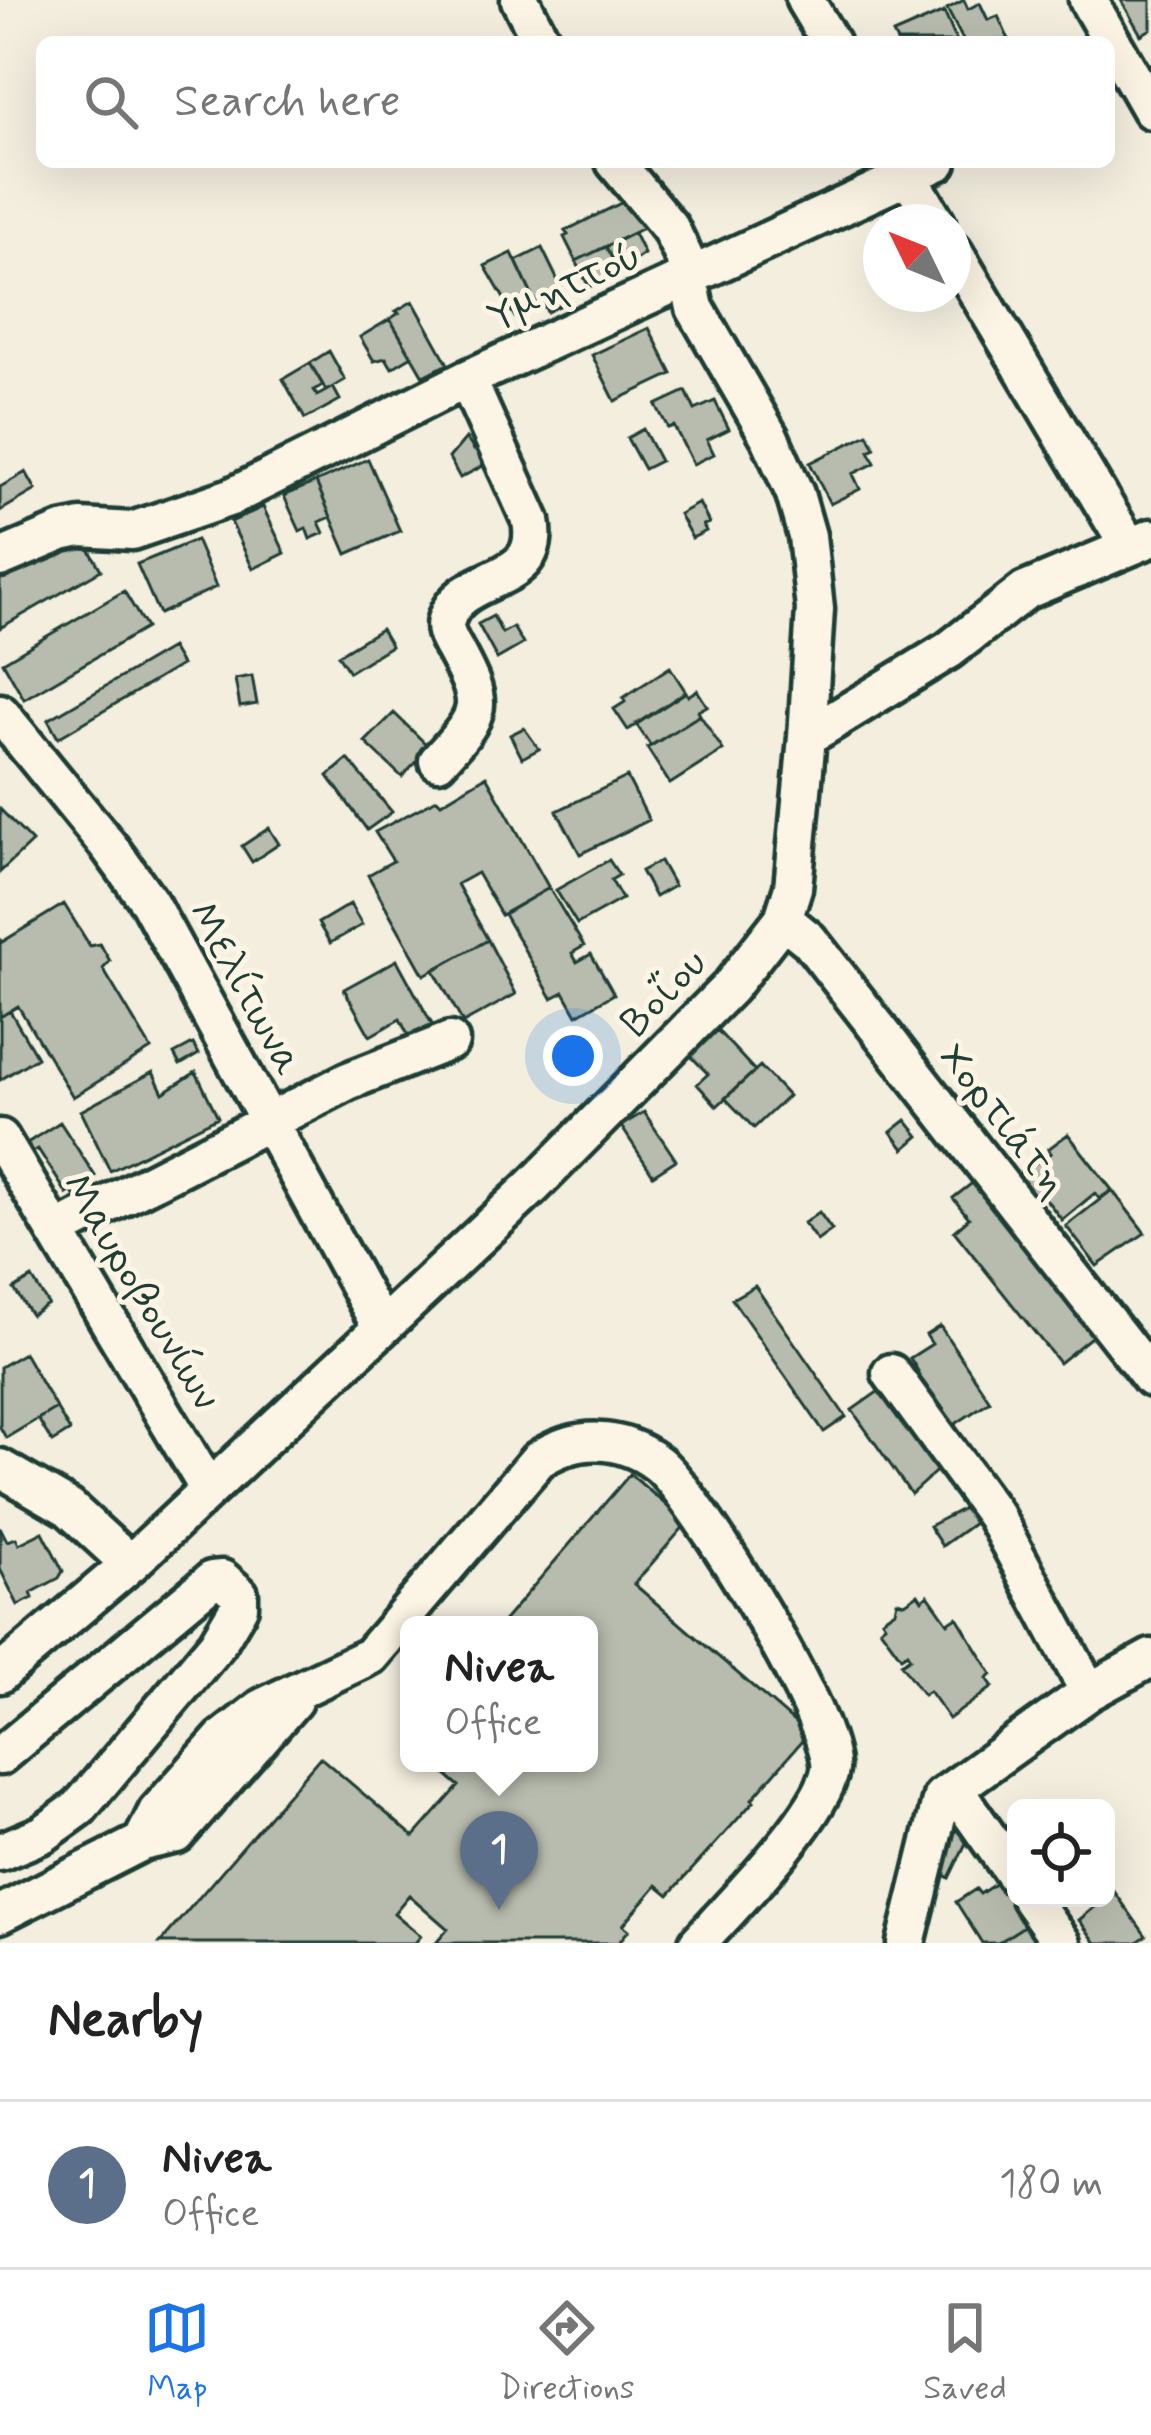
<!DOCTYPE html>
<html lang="en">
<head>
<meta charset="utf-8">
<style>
  :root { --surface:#fff; --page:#f2f2f2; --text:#222; --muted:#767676; --line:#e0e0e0; --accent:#1a73e8 }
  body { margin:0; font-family:Mynerve,sans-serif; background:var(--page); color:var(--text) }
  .controls { position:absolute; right:36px; bottom:36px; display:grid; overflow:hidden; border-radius:18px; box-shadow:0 12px 48px #0002 }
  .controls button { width:108px; height:108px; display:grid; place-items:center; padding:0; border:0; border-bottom:3px solid var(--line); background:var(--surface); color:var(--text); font:60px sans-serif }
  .compass { position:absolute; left:863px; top:204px; width:108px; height:108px; border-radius:50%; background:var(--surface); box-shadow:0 12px 48px #0002; rotate:313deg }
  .you { position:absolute; left:573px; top:1056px; width:42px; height:42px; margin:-30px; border:9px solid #fff; border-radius:50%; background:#1a73e8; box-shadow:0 0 0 18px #1a73e833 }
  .badge { display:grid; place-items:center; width:78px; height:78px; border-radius:50%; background:var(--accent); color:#fff; font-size:39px; font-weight:700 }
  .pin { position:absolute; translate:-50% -99px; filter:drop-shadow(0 3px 6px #0008) }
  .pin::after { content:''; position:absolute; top:63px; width:42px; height:36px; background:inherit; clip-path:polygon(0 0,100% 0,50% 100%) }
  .popup { position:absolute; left:400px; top:1616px; width:198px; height:156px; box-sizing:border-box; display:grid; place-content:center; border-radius:18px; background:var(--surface); filter:drop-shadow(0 3px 9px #0005); font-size:39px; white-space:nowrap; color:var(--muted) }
  .popup b { font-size:45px; color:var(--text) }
  .popup::after { content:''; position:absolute; left:50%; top:100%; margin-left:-24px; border:24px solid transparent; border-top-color:var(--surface) }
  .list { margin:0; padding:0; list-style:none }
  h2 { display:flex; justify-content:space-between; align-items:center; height:156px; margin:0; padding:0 48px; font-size:51px }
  h2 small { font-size:39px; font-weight:400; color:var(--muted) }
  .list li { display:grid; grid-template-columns:78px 1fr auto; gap:36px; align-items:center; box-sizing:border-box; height:168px; padding:0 48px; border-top:3px solid var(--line) }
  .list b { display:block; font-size:45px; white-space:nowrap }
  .list p { margin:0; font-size:39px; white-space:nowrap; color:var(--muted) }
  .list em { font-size:39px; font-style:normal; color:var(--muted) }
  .icon { flex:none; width:66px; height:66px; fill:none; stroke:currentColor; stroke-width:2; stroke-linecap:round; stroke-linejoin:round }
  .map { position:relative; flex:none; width:1151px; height:1943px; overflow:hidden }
  .search { position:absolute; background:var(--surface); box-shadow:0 12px 48px #0002; left:36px; right:36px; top:36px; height:132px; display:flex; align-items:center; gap:30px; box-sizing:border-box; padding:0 42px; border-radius:18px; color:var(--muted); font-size:45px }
  .sheet { height:324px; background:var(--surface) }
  nav { display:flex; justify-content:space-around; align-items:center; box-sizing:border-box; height:168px; border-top:3px solid var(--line); background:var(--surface); font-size:33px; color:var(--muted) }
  nav a { display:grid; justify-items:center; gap:6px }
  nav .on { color:var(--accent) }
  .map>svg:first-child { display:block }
  .building { fill:#b8bcae; stroke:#1f3d34; stroke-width:3 }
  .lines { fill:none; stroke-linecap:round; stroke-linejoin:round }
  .minor-casing { stroke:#1f3d34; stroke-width:45 }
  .minor { stroke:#fcf5e5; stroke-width:36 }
  .labels { text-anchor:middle; stroke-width:10; stroke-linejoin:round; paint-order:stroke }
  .street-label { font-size:42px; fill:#1f3d34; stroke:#fcf5e5 }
</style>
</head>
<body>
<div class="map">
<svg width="1151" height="1943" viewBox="0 0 1151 1943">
  <rect width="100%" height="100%" fill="#f3eede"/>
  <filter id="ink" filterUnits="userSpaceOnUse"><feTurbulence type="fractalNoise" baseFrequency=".00833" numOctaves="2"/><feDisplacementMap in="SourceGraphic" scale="24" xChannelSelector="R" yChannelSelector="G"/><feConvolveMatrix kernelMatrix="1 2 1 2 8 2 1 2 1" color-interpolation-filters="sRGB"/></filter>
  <g filter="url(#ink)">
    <path class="building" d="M964,0L968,9L980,3L988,20L998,16L1009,40L964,42L947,9Z
      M1121,0H1151V29L1141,35Z
      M944,12L957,42H897L893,34Z
      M625,201L643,228L576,261L564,237L568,235L565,231Z
      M634,233L644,254L619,271L606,247Z
      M606,247L616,266L603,273L606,278L589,287L576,261Z
      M542,248L565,295L562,297L565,303L547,312L544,305L538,308L516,261Z
      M512,253L538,308L516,319L485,266Z
      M413,301L448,364L423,376L390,319L399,313L396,311Z
      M390,319L412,356L392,368L386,358L374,361L360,337Z
      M649,328L672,374L615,401L592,355Z
      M329,351L345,380L326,391L310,363Z
      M310,363L323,385L314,390L317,396L333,387L340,400L305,419L283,379Z
      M686,391L695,410L715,401L729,429L707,440L714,454L693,464L674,426L668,428L656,405Z
      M643,429L660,461L644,469L627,438Z
      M868,434L875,448L869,451L875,463L853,474L860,489L830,504L810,463Z
      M466,438L474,450L486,444L494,460L460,478L449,458Z
      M368,459L400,531L347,554L316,482Z
      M26,472L36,490L0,511V487Z
      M316,482L331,517L319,522L324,533L310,539L306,528L300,531L284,496Z
      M699,503L709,523L703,525L706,531L692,538L679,514Z
      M263,507L285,553L253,569L231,522Z
      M80,533L101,570L0,628V579Z
      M196,540L216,587L159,614L137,564Z
      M124,591L146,628L24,699L3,662Z
      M493,616L502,633L513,627L523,644L497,659L478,624Z
      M381,629L391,646L349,672L338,655Z
      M171,648L181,665L58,738L48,720Z
      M670,667L686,692L628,730L614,709L625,702L623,698Z
      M252,676L257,704L240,707L235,679Z
      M697,690L707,706L698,711L700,715L651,746L636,724L686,692L688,696Z
      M394,713L430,748L402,777L365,742Z
      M700,715L723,750L670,784L647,748Z
      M524,728L539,749L522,758L510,735Z
      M348,759L392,812L367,830L328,776Z
      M486,776L549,888L501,915L477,873L457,884L488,940L424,975L368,875L393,861L375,832L437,799L441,803Z
      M627,777L649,820L580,854L557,811Z
      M0,809L32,842L0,872Z
      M269,828L279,844L252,862L242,846Z
      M609,860L619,875L611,880L622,899L577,924L556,890Z
      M660,861L674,886L655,897L641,871Z
      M549,888L584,946L572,953L577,962L591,954L614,994L577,1015L564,992L552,998L504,914Z
      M64,904L90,946L100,944L110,961L103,969L151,1049L73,1097L18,1006L0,1017V940L2,942Z
      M350,904L362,925L330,943L318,923Z
      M488,940L516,994L463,1023L434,970Z
      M397,960L434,1028L411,1041L400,1019L370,1036L344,989Z
      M10,1011L37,1057L0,1080V1017Z
      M717,1030L755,1071L717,1106L697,1084L708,1074L690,1055Z
      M193,1044L199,1054L180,1065L174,1054Z
      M760,1066L788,1096L754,1128L725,1098Z
      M153,1072L163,1093L196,1072L218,1117L110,1171L81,1111Z
      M644,1112L676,1160L653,1175L621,1126Z
      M906,1120L919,1136L904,1149L891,1132Z
      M60,1122L95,1176L91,1179L94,1185L75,1197L71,1191L67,1194L38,1149L30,1154L24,1145Z
      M1068,1134L1112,1190L1099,1199L1095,1193L1062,1220L1041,1193L1029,1203L1010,1179L1051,1153L1048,1149Z
      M980,1177L1101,1329L1059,1363L954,1231L969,1218L953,1198Z
      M1112,1190L1145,1233L1097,1266L1066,1226Z
      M819,1212L832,1230L817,1241L804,1223Z
      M32,1278L48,1304L31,1315L14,1289Z
      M755,1286L846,1417L824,1432L732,1299Z
      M940,1326L990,1401L954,1425L937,1400L932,1402L914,1374L918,1371L910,1358L932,1344L926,1335Z
      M24,1353L56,1408L6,1438L0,1427V1367Z
      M889,1384L945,1463L911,1494L852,1410Z
      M56,1408L70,1431L52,1442L38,1419Z
      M630,1474L687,1523L634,1584L808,1734L752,1799L754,1801L669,1895L657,1885L623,1925L629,1930L618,1943H436L448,1929L409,1895L394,1913L421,1936L415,1943H160L320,1757L414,1837L459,1786L432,1763H589V1625H500Z
      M972,1504L981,1518L942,1546L929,1526Z
      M0,1527L7,1541L16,1538L19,1544L43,1532L63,1571L59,1578L31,1593L33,1598L18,1605L0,1569Z
      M918,1594L922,1600L928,1595L948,1623L957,1617L992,1674L987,1678L993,1687L949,1719L929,1691L923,1695L901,1664L910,1658L907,1653L901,1657L880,1628L885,1624L882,1619L895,1610L897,1601L905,1603Z
      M951,1819L969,1837L949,1878L934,1868Z
      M1005,1877L1033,1920L998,1943H982L956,1902L976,1889L980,1894Z
      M1114,1891L1146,1936L1136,1943H1096L1079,1920Z
      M1033,1920L1049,1943H998Z"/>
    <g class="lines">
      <defs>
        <path id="minor" d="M520,0L542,42
          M805,0L830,42
          M1088,0L1151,110
          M900,162L936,222
          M953,251L1129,547
          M0,558L62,532L81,528L132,531L231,497L467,379L938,162
          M0,713L110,848L149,902L381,1327
          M807,737L949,650L1025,591L1151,538
          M438,761C484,711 485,706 453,647C448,638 443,630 446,620C461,570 544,588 531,521L467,379
          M783,919L809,940L1151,1378
          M0,1138L208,1488
          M56,1231L348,1081L450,1041
          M891,1373L995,1516L1089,1692
          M0,1468L69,1508L130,1564
          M0,1674L130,1564L533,1186L730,987L783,919L793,888L807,737L815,609L807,536L795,494L770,438L695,308L684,257L670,228L615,162
          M0,1756L212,1580L222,1579L239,1594V1607L217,1644L79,1808L43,1834L0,1852
          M954,1789L1016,1877
          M142,1842L177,1834L293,1701
          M1030,1898L1062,1943
          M0,1914L142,1842L157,1812L222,1739L263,1707L370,1656L538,1460C576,1435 619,1435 657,1463C694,1491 838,1727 830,1770C822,1815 731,1907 698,1943
          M906,1943L942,1797L1089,1692L1151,1658"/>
      </defs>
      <use href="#minor" class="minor-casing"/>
      <use href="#minor" class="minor"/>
    </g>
  </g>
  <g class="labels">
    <g class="street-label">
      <text transform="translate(564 285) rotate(-25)" y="15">Υμηττού</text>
      <text transform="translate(247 987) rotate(61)" y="15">Μελίτωνα</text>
      <text transform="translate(662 991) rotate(-46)" y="15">Βοΐου</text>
      <text transform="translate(1005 1119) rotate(52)" y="15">Χορτιάτη</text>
      <text transform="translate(143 1290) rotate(59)" y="15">Μαυροβουνίων</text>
    </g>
  </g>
</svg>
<div class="controls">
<button><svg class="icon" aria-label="locate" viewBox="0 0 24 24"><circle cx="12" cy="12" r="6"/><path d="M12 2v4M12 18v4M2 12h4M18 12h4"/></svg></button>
</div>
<svg class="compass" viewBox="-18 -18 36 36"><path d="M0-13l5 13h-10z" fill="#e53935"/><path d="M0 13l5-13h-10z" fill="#767676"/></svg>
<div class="you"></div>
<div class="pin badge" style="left:499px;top:1910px;background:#5c6f8a">1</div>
<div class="popup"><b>Nivea</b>Office</div>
<div class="search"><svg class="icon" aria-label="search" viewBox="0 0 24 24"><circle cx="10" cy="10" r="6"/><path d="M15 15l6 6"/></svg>Search here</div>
</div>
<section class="sheet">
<h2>Nearby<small></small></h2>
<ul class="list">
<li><span class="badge" style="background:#5c6f8a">1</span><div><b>Nivea</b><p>Office</p></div><em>180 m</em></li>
</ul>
</section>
<nav>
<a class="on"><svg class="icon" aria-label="map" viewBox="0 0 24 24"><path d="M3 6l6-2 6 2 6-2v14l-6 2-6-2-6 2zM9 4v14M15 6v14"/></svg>Map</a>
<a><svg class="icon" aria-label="directions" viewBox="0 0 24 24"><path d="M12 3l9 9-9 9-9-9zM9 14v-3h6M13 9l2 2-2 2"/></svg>Directions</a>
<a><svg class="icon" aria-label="saved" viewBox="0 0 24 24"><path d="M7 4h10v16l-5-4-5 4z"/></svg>Saved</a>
</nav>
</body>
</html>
